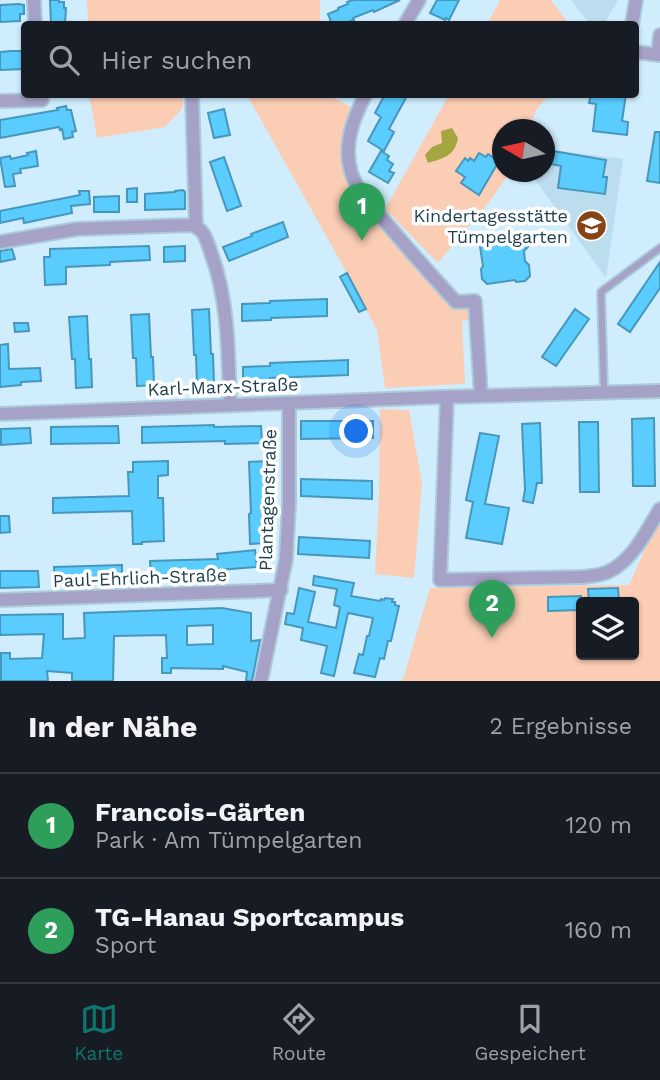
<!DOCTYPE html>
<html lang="de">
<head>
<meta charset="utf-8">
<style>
  :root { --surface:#171b24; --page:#20242c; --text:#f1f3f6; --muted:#9ea1a6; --line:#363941; --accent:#0f766e }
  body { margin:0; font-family:"Work Sans",sans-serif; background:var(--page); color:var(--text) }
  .controls { position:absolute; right:21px; bottom:21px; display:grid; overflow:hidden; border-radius:7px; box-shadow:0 2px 5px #0004 }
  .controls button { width:63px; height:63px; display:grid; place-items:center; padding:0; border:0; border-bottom:2px solid var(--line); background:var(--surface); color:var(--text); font:35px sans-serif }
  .compass { position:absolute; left:492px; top:119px; width:63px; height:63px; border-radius:50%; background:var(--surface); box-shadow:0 2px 5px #0004; rotate:279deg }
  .you { position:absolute; left:357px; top:432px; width:24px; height:24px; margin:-18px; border:5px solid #fff; border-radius:50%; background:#1a73e8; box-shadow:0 0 0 10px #1a73e833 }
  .badge { display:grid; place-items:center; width:46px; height:46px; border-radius:50%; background:var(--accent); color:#fff; font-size:23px; font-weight:700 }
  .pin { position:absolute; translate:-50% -58px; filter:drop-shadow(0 2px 4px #0008) }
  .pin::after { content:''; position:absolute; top:37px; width:24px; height:21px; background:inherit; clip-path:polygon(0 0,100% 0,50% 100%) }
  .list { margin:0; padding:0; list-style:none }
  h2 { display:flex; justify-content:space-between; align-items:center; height:91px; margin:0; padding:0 28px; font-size:30px }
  h2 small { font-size:23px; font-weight:400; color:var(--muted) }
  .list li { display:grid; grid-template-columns:46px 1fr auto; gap:21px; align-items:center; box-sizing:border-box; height:105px; padding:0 28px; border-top:2px solid var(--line) }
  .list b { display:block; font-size:26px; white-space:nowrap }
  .list p { margin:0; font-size:23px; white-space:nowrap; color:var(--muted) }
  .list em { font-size:23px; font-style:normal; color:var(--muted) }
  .icon { flex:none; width:38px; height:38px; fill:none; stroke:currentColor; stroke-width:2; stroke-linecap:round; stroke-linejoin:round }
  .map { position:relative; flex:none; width:660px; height:681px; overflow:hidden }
  .search { position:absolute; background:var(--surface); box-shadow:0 2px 5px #0004; left:21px; right:21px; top:21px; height:77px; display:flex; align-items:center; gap:18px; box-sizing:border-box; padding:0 24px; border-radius:7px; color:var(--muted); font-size:26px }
  .sheet { height:301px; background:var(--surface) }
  nav { display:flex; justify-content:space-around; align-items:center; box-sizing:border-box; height:98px; border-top:2px solid var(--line); background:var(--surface); font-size:19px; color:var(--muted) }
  nav a { display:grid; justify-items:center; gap:4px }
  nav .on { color:var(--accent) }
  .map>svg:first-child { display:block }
  .built { fill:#bcddee }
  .green { fill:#facdb4; fill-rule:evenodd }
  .water { fill:#a4a640 }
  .building { fill:#5accfe; stroke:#4797bc; stroke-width:2; fill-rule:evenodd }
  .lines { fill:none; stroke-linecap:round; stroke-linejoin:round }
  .lane-casing { stroke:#abcada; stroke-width:10 }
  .street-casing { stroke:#abcada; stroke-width:16 }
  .lane { stroke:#a5a1c7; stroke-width:6 }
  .street { stroke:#a5a1c7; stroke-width:12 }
  .labels { text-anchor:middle; stroke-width:7; stroke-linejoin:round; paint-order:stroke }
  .poi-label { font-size:18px; fill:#1d3f4e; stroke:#fff; text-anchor:end }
  .street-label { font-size:18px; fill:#1d3f4e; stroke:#fff }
</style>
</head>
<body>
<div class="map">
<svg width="660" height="681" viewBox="0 0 660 681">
  <rect width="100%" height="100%" fill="#cfedfd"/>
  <path class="built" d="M571,0H618L604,24H590Z
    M545,149L623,159L606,278L531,174V172H544Z"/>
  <path class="green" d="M87,0H320V24H88Z
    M500,0H551L569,24H487Z
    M89,95H183V108L165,127L97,138Z
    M247,95H329L354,109L344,137L367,210L450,307H470V320L462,321L465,384L385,388L377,330L347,273Z
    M449,95H549L536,110L529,129L503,130V172H510L489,202L438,263L385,209Z
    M380,409L409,410L422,483L414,578L375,574L379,497Z
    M660,515V681H401L404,676L430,588L629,585ZM581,602H634V655H581Z"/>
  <path class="water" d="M452,128L458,138C455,156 444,158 428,163L425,155L432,147L442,143L441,131Z"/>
  <path class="building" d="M50,0H59V2H64V8H66L65,24H51Z
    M353,0H400L374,12L373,10L353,18L354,20L342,24H332L328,14L338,10V8L348,4L347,2Z
    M437,0H459L449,20L446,18L445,20L430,13Z
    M19,4L24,5V14H20V21L0,22V5Z
    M11,51H24V69L0,70V52Z
    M385,94H408L389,129L394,132L384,151L368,141L381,117L375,113Z
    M591,94H626L622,121L628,122L627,135L593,131L596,104L589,103Z
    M66,106L67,110H71L76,131L72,132L73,137L64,139L62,129L60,130L59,127L0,138V120L58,110L57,108Z
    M224,109L230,135L214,138L208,113Z
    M655,132H660V183L647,181Z
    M36,151L38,166L20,169L21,173L13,174L15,186L5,187L0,158L10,156L11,159L28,155L27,153Z
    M381,151L389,156L387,160L393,164L389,171L394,173L388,183L369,172Z
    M553,151L606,160L603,177H607L605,194L558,188L561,166L551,164Z
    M479,153L486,157L488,154L499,161L479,195L461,183L465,177L456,171L465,158L468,161L470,158L474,161Z
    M224,157L241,206L227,211L210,162Z
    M137,188V202H127V189Z
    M183,190L185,192V209L145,210V194L175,192V191Z
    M79,191H89L90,204L71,206L72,213L24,223L23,218L0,223V211L80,195Z
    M119,196V212H94V197Z
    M283,222L288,237L229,261L223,247L252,236L251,234Z
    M521,232L527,237L528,247L524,251L525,261L529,265L530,276L525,281L516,282L515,280L487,284L482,279L481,269L483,266L479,240L484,235L491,234L495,239L499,236Z
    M149,246L150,260L110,262V265L66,267V284L45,285L44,257H50V249Z
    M185,246V261L164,262V247Z
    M12,249L15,259L0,262V251Z
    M660,262V288L630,332L618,324Z
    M347,273L366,309L359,312L340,277Z
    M327,299V316L271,318V320L242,321V304L270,303V301Z
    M209,309L211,354H213L214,384H197L196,355H194L192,310Z
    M575,309L589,319L556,366L542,357Z
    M149,314L151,357H153L154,385L137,386L136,358H133L131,315Z
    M87,316L89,359H91L92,387L76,388L75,359H72L69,317Z
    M14,323H28L29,331L15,332Z
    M8,344L9,369L40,368L41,381L21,382V385L0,387V345Z
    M348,360V375L270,378V381L243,382V367L270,366V363Z
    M654,418L655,486H633L632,419Z
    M301,421H373V438L301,439Z
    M579,422H598L599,492H580Z
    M540,423L542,483H537L533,503L523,501L525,490L522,424Z
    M214,425V427L261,426L262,443L225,444V441L142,443V427Z
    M118,426L119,443L51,444V427Z
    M30,428L31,443L1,445V429Z
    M480,433L499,436L485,504L509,508L502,544L466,538L473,502L466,500Z
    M168,461V475L158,476V498H163L164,541L142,542V544H133L132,511L53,513V498L129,496L128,472H133V462Z
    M266,461L268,513H264L266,543L250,544L249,514L251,513L249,462Z
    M301,479L372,481V499L301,496Z
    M0,516H9L10,532L0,533Z
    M299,537L370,541L369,558L298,554Z
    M255,550L257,567L219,570V575L151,578L150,561L218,559L217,554Z
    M122,565V581L55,584L54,567Z
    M0,571H38L39,587L0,588Z
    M314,576L354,583L351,596L380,601L381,599L384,600L385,598L393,599L392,602H395V605L399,606L391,641H388L384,659L380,658L375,677L354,673L359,654L363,655L367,636H369L373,618L348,613L334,676L321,673L327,646L301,640L303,628L285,624L287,613L294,614L299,588L315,592L308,622L336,628L340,607L334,605L337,589L313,585Z
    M618,588L619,602H589L588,589Z
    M581,596V610L548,611V597Z
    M222,608L251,613V641L260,640L252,681H246L247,672L223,666V669L171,668V673H162V658H167L166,635L114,636L113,681H72V673L47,671L48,681H1V653H10V659L42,658L44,634L0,635V615L63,614V639L85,638L84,613ZM213,625V644L187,645V626Z"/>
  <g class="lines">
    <defs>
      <path id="lane" d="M604,392L601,292L660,248"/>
      <path id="street" d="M34,0L35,24
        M405,24L419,0
        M632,24L636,0
        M636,52L660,55
        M658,55L660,35
        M192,94L196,226
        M366,94C353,118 343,145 351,172C357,192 375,209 388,225C410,251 433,277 456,302L475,301L481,396
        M0,101L42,100L41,94
        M0,242L77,229L190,225C204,227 207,241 211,253C229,302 228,353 230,404
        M447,397L440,580L582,577C593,576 605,575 615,568C636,554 647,530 660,509
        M0,414L442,397L660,391
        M0,600L281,590
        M261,681L286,559L289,503V403"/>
    </defs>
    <use href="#lane" class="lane-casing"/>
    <use href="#street" class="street-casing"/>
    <use href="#lane" class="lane"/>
    <use href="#street" class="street"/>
  </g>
  <defs>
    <symbol id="school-disc" viewBox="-11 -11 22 22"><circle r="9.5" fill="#874416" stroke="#fff"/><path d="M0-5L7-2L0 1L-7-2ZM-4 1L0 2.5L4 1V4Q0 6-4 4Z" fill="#fff"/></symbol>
  </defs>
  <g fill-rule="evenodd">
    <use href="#school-disc" x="574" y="208" width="35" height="35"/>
  </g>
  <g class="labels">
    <g class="poi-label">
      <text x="568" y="222">Kindertagesstätte<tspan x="568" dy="21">Tümpelgarten</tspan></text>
    </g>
    <g class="street-label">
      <text transform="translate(223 387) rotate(-2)" y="6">Karl-Marx-Straße</text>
      <text transform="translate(268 500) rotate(-88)" y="6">Plantagenstraße</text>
      <text transform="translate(140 578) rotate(-2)" y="6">Paul-Ehrlich-Straße</text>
    </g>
  </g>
</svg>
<div class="controls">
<button><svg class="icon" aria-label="layers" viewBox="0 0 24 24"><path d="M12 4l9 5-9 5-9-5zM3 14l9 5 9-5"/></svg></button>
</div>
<svg class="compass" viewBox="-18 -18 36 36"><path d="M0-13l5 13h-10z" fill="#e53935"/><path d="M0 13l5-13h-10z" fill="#9ea1a6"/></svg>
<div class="you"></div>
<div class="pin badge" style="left:362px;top:241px;background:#2e9e5b">1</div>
<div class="pin badge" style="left:492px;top:638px;background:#2e9e5b">2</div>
<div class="search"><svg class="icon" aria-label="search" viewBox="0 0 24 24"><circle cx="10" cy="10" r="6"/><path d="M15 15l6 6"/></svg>Hier suchen</div>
</div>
<section class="sheet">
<h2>In der Nähe<small>2 Ergebnisse</small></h2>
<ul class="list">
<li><span class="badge" style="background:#2e9e5b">1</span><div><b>Francois-Gärten</b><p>Park · Am Tümpelgarten</p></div><em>120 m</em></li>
<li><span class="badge" style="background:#2e9e5b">2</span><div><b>TG-Hanau Sportcampus</b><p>Sport</p></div><em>160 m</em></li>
</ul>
</section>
<nav>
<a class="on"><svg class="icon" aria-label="map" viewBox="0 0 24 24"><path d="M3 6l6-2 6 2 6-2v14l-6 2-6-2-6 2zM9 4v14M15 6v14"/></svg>Karte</a>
<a><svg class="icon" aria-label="directions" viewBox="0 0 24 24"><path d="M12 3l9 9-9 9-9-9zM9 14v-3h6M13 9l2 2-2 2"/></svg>Route</a>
<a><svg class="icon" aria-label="saved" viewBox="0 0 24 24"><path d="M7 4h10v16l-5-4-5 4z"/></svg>Gespeichert</a>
</nav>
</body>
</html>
